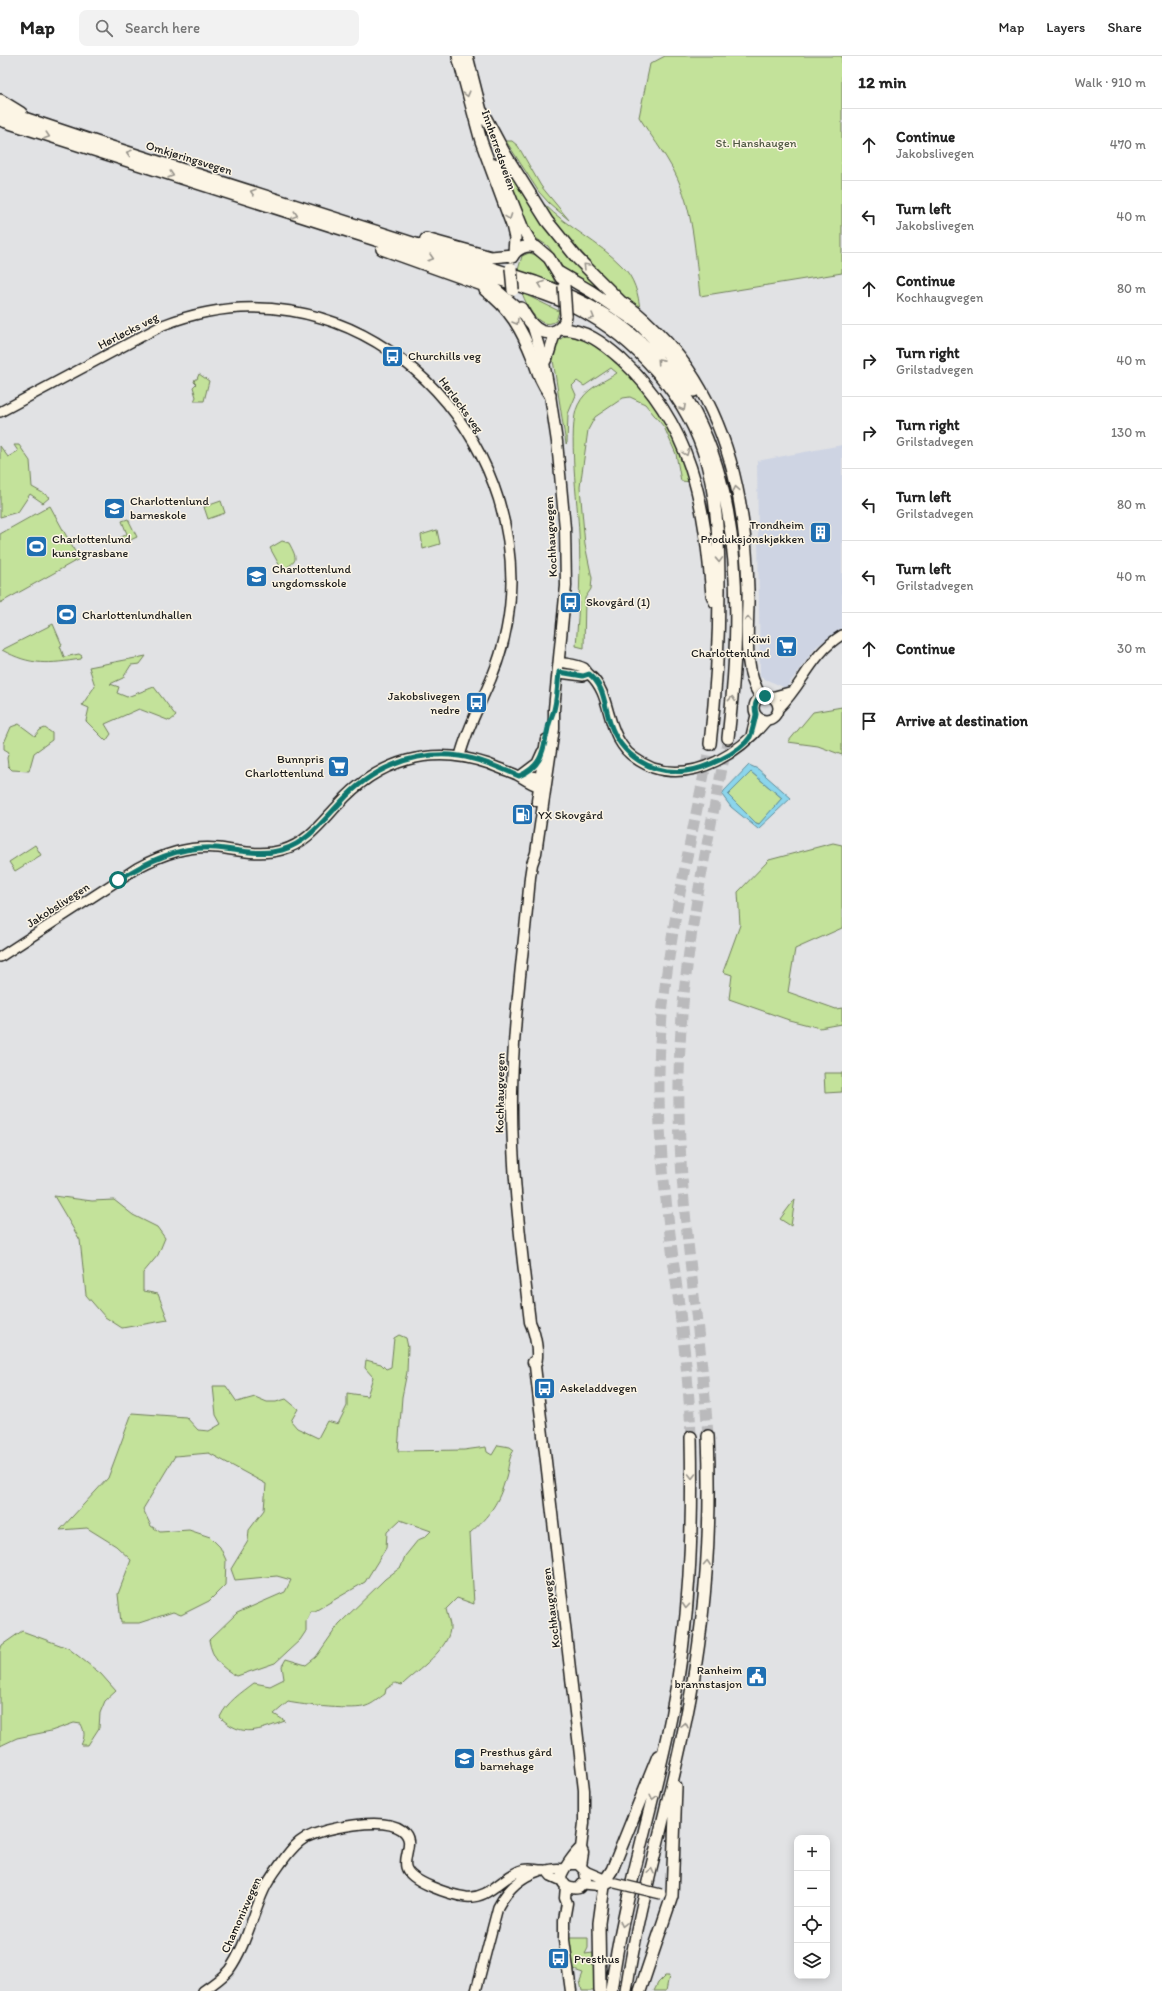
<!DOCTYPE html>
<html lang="en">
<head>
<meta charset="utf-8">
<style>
  :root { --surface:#fff; --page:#f2f2f2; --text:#222; --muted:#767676; --line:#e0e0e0 }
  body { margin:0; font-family:Itim,sans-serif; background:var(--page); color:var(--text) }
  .controls { position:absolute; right:12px; bottom:12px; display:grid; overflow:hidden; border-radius:8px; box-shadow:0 2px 10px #0003 }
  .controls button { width:36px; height:36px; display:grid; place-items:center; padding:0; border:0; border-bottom:1px solid var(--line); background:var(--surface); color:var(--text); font:20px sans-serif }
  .stop { position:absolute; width:12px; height:12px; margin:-9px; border:3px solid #0f766e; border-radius:50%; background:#fff }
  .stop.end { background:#0f766e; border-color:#fff; box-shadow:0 1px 4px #0008 }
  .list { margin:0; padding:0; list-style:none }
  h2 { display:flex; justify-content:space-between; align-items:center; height:52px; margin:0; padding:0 16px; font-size:17px }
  h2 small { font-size:13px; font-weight:400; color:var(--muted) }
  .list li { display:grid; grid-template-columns:26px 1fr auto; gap:12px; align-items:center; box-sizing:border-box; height:72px; padding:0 16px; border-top:1px solid var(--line) }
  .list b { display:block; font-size:15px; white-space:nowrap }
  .list p { margin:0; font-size:13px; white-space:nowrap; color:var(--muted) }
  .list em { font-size:13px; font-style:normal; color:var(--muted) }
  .icon { flex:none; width:22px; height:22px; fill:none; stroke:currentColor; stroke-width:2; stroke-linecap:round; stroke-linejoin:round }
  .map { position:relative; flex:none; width:842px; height:1935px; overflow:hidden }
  header { display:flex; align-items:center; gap:24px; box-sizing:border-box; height:56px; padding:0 20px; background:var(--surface); border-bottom:1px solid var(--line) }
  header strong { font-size:19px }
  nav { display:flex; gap:22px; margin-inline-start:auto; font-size:14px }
  .search { width:280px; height:36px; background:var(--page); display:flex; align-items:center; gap:10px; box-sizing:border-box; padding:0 14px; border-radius:8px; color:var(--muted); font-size:15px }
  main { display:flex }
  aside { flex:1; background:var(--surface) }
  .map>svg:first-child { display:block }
  .built { fill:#ced4e3 }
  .green { fill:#c3e29a; stroke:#707f5b }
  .water { fill:#8bd5ec; stroke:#5f8b99; fill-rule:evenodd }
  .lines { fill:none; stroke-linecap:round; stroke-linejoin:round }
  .highway-tunnel { stroke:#bababc; stroke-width:11; stroke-dasharray:11 5.5; stroke-linecap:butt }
  .secondary-casing { stroke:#1c1c1c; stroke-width:12 }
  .primary-casing { stroke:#1c1c1c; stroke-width:13 }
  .highway-casing { stroke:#1c1c1c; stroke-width:14 }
  .secondary { stroke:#fcf5e5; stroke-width:9 }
  .primary { stroke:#fcf5e5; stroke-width:10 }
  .highway { stroke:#fcf5e5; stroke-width:11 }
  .secondary-bridge-casing { stroke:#1c1c1c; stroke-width:12; stroke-linecap:butt }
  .highway-bridge-casing { stroke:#1c1c1c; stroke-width:14; stroke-linecap:butt }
  .secondary-bridge { stroke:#fcf5e5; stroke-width:9 }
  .highway-bridge { stroke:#fcf5e5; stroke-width:11 }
  .oneway { stroke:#97938b }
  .route { stroke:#0f766e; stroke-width:5 }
  .labels { text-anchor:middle; stroke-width:3; stroke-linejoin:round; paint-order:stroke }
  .park-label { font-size:12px; fill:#4e5742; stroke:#fcf5e5 }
  .street-label { font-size:12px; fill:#1c1c1c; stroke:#fcf5e5 }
  .poi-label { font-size:12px; fill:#1c1c1c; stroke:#fcf5e5; text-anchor:start }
</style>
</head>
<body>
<header>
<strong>Map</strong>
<div class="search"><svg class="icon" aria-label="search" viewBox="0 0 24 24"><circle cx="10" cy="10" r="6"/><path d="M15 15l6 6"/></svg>Search here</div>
<nav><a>Map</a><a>Layers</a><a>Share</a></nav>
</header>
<main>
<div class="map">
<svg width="842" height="1935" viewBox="0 0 842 1935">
  <rect width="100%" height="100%" fill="#e1e2e4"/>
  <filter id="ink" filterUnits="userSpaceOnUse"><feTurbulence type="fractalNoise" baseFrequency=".025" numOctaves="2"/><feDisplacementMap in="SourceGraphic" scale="8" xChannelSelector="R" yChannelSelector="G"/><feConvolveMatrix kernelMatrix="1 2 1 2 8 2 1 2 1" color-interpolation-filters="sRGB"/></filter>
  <g filter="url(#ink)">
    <path class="built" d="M842,389V572L816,591L786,632L760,621L757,405Z"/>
    <path class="green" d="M665,0H842V217L700,240C695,197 694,154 674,115C664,96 650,79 639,61L650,8Z
      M506,85H512L518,90L541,130L569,164L549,147L539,136Z
      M512,120L620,250L566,216L548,190L534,181L527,172L509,121Z
      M544,148C568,172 599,186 622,210C634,221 639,239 640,255C604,222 572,188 542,149Z
      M529,197C542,199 551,215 555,227L518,214L522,200Z
      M522,237L559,255L556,265C539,276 527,250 522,237Z
      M567,279C606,280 663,355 678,388C684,400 687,414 692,426L681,425L676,398L664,371L645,348L630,341L623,342L595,361L588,374L580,431L585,489L592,522L591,533L585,542L584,592L576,590C579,552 581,515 579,477C578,450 567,370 578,349C586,332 602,327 617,317L611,312L584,330L577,325L572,330L576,339L568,358L567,387L566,388L553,304L557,285Z
      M199,318L209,325L204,345H194L196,341L193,331L196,328L194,326L195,323H197Z
      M14,389H19L30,405L32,431L50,441L43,447L30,438L18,456L0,461V390L8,401L18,395Z
      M221,445L225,457L208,463L204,451Z
      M50,450L79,503L0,547V478Z
      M128,463L137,481L122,488L120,482L127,478L122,465Z
      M437,474L440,488L423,493L421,479Z
      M282,485L289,487C298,504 298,505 282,514L270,492Z
      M53,568L62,589L60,590L64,601L79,598L82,600L81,603C49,608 31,610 2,594Z
      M146,600L140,608L131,609L123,622L110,628L119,631L117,637L127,641L154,631L176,660L170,665L139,653L105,668L111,678L106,685L86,665L89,652L82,649L95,630L89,611Z
      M842,651V699L818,690L788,686L813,656Z
      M19,668L35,680L40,674L45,672L52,677V684L34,697L29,715L12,714L8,710L7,702L9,696L4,693V687L11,671Z
      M751,716L782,742L760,768L756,767L728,739Z
      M833,787L842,789V872L795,893L788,936L836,953L842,952V968L820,972L789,964L729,943L732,919L723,916L740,869L738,836L769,804Z
      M35,789L41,799L15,815L9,806Z
      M824,1017H842V1036L825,1037Z
      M54,1140L92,1145L114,1144L133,1159L157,1171L165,1182L158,1199L143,1217V1235L158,1238L168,1264L122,1272L105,1261L86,1239L80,1184Z
      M795,1143L791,1170L780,1163Z
      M399,1279L406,1282L408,1291L407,1316L402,1341L398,1395L464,1394L486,1391L487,1396L492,1399L498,1389L510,1391L514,1394C508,1403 509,1411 506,1421C499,1447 490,1459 470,1477L474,1548L457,1542L446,1553C447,1558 449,1564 450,1569C452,1592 416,1615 402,1629L395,1627L386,1633L385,1638C379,1642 373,1648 366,1650C356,1655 302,1649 288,1646L274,1658L285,1665C259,1674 242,1683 220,1661C227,1646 241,1637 254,1627L270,1630L284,1623L282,1610L286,1603L306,1609L316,1601L339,1568L385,1523L401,1511L405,1500L418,1484L425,1481L431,1475L400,1464L387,1476L386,1492L365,1526L315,1555H311L306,1565V1575L300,1584L275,1607L237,1620C221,1612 212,1602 209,1584L237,1557L285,1536L291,1524L277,1520L235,1524L231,1513L248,1485L249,1474L264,1454L266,1428L209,1397L175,1400L143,1453L151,1470L160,1476L189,1474L210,1481L220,1491L226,1504L225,1529L209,1545L181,1559L173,1556L139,1567H121L118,1538L131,1504L116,1490L87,1472L60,1474L108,1422L132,1357L186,1361L198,1374L209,1375L221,1368L216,1359L213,1330H226L237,1346L255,1341L267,1346H276L286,1343L298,1353L291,1365L297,1372L318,1382L327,1365L338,1368L347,1350V1337L367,1340L373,1321L365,1312L366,1304L381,1308L386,1313L391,1311L394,1282Z
      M22,1575L68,1592L101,1618L116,1635L105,1645L100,1657L99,1672L88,1689H81C85,1681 85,1676 81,1668L74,1667L51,1675L17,1682L0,1690V1595L2,1589Z
      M569,1882H588V1892L585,1898L593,1897L596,1935H582L580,1925L583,1917L574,1914Z
      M665,1920H669L666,1935H654L658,1927Z"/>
    <path class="water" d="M749,709L758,713L791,742L758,773L731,751L722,739L724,735ZM751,716L782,742L759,768L756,767L728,739Z"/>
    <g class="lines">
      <path class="highway-tunnel" d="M708,1380C700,1261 677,1144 679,1025C680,908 706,795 728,682
        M691,1381C687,1262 658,1144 659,1024C659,912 689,798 710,688"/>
      <defs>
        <path id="secondary" d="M0,356L163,269C338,201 510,345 511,525C511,558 504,592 491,623C480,649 467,673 460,700
          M560,606C568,608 577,608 584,612C586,614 587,617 590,619C610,637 606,667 622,689C629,700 641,707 653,712C697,726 740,696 767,664
          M559,617L583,620L589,618
          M754 652a12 12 0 1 1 24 0a12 12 0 1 1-24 0Z
          M771,641L793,635
          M779,652C803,629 811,598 842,579
          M751,680L756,659
          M521,719L537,707L542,696
          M0,901L137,812C163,798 189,789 219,792C240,795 261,800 282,794C306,788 322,766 338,749C378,704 431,688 489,708C498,712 508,715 517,719C524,723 530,728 538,730L546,727L540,722L523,718
          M546,1814L551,1820L562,1825
          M585,1815L611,1826
          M584,1828L604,1830L610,1827
          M203,1935C212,1929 222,1922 229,1914C246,1890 252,1860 264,1834C269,1823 277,1813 284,1803C290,1795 296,1787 305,1782C325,1772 383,1760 402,1774C416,1785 403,1798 406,1811C410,1826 451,1839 466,1841C489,1843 500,1823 519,1815C528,1811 534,1814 543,1814C549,1815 553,1811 563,1813
          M476,1935L498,1851C507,1834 520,1821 539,1815"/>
        <path id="primary" d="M532,268L544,307L550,339L557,386L565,472L566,530L554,653V673L536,797L532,808L530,821C524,893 513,964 512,1036C511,1113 521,1190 530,1266C535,1277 540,1299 535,1310
          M544,307C551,298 550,286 557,275
          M537,745L546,684
          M533,1306L535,1310L584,1734V1767L581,1792L583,1797L581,1810
          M569,1808H578L585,1815L586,1824L579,1832C569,1834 563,1830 561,1821C562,1815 576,1795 581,1792
          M566,1830L565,1842L567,1847L564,1864V1884L571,1935"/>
        <path id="highway" d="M458,0L481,85L512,169L515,182L514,197
          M467,0L483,63
          M0,44L21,57
          M0,54L102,88L535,226C564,237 591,248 616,266C748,360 744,538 728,682
          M483,57L505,98L547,165L577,202L628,253
          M0,64L532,234C547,239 561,244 575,251C636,282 689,341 707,408C718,450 719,492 719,534C719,586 716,637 710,688
          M497,108L523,173L533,190
          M426,183L491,201L513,199
          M382,193L496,234L524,258
          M512,201C517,192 527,188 536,191L549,202L561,222
          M558,216L592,236L639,268L668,298L694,335
          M485,234C510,252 522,274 533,302C538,316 541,327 550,339
          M623,247C637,255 647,266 658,277C725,344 746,442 748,534C749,568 741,611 761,641
          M521,252C525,259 529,267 536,272C549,282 565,274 566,259
          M560,273C585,273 603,287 621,303C693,370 704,446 712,539L715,546
          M606,1823L612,1814L658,1700
          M600,1935L599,1867L604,1830
          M611,1935C623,1842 653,1752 671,1661C690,1569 693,1474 691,1381
          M626,1935C640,1843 668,1754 686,1663C705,1570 712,1476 708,1380
          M640,1935L672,1840L676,1731"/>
      </defs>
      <use href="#secondary" class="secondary-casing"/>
      <use href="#primary" class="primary-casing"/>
      <use href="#highway" class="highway-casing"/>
      <use href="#secondary" class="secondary"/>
      <use href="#primary" class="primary"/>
      <use href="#highway" class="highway"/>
      <defs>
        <path id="secondary-bridge" d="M615,1827L661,1838"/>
        <path id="highway-bridge" d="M511,212L513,234
          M564,230L566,259"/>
      </defs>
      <use href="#secondary-bridge" class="secondary-bridge-casing"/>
      <use href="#highway-bridge" class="highway-bridge-casing"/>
      <use href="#secondary-bridge" class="secondary-bridge"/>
      <use href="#highway-bridge" class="highway-bridge"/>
    </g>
    <defs><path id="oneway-chevron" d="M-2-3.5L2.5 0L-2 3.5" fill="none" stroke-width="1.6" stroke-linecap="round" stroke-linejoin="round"/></defs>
    <g class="oneway">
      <use href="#oneway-chevron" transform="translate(467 38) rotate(75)"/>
      <use href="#oneway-chevron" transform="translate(47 80) rotate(18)"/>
      <use href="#oneway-chevron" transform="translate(129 97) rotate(-163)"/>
      <use href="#oneway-chevron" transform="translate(171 119) rotate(18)"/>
      <use href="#oneway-chevron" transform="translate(253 136) rotate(-163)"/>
      <use href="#oneway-chevron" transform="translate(295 159) rotate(18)"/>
      <use href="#oneway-chevron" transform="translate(509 161) rotate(70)"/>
      <use href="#oneway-chevron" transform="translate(431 202) rotate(17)"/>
      <use href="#oneway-chevron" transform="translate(586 210) rotate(-135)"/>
      <use href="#oneway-chevron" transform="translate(541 228) rotate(-160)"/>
      <use href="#oneway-chevron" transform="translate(592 261) rotate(31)"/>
      <use href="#oneway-chevron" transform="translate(516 266) rotate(59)"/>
      <use href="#oneway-chevron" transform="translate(660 305) rotate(-132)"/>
      <use href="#oneway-chevron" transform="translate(683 352) rotate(61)"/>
      <use href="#oneway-chevron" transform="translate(686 397) rotate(69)"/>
      <use href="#oneway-chevron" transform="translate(736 433) rotate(-101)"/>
      <use href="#oneway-chevron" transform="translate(719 504) rotate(88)"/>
      <use href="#oneway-chevron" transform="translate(748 563) rotate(-91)"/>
      <use href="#oneway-chevron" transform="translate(732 643) rotate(-84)"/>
      <use href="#oneway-chevron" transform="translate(692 1420) rotate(90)"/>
      <use href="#oneway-chevron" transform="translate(707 1507) rotate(-86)"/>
      <use href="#oneway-chevron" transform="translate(686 1550) rotate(95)"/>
      <use href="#oneway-chevron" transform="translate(685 1669) rotate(-78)"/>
      <use href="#oneway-chevron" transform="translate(653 1741) rotate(104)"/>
      <use href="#oneway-chevron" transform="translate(651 1815) rotate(-77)"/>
      <use href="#oneway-chevron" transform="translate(623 1868) rotate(102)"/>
    </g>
  </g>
  <g class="lines" filter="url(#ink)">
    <path class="route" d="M118,824C148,805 179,790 216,792C238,794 260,800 282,794C307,787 323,765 340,747C370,713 414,694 459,700C480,703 500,712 519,720C543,710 543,694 548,672C549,666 552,660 554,654C557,642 558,629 559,616L583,620L589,618C605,630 604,649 610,667C621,700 652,719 686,715C704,713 740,697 750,681C751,680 756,660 756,658C754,649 755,643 765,640"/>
  </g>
  <defs>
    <symbol id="bus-square" viewBox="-11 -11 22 22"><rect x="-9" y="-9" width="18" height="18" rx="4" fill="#1f6fb2" stroke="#fcf5e5"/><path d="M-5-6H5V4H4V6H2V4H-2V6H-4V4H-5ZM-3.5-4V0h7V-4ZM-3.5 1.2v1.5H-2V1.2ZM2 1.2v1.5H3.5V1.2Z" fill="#fff"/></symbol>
    <symbol id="school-square" viewBox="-11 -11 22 22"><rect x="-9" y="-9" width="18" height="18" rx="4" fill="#1f6fb2" stroke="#fcf5e5"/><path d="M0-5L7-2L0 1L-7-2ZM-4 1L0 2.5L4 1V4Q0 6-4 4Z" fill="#fff"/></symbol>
    <symbol id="building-square" viewBox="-11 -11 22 22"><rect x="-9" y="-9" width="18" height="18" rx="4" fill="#1f6fb2" stroke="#fcf5e5"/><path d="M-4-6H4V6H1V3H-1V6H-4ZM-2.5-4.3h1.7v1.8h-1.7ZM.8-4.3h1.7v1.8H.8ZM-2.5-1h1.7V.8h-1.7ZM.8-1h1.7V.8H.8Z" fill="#fff"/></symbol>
    <symbol id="stadium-square" viewBox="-11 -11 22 22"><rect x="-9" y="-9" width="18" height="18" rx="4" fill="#1f6fb2" stroke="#fcf5e5"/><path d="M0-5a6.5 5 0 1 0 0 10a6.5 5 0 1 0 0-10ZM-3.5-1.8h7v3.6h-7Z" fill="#fff"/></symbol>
    <symbol id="supermarket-square" viewBox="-11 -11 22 22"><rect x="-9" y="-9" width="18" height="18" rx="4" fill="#1f6fb2" stroke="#fcf5e5"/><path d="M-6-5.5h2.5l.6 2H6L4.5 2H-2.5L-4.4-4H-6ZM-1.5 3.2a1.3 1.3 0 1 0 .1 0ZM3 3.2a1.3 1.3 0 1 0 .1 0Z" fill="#fff"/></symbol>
    <symbol id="fuel-square" viewBox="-11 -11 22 22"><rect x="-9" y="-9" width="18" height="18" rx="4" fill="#1f6fb2" stroke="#fcf5e5"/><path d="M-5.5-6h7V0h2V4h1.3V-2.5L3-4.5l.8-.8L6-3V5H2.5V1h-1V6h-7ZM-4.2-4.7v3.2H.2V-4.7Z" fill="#fff"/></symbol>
    <symbol id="civic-square" viewBox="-11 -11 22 22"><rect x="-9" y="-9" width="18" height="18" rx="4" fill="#1f6fb2" stroke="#fcf5e5"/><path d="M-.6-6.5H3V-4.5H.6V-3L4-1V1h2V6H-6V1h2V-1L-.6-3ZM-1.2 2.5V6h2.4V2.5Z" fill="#fff"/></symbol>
  </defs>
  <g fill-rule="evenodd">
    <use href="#bus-square" x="380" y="288" width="25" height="25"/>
    <use href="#school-square" x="102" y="440" width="25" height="25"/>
    <use href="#building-square" x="808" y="464" width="25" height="25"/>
    <use href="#stadium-square" x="24" y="478" width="25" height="25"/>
    <use href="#school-square" x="244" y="508" width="25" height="25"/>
    <use href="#bus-square" x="558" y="534" width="25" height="25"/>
    <use href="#stadium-square" x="54" y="546" width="25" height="25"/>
    <use href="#supermarket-square" x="774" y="578" width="25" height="25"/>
    <use href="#bus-square" x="464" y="634" width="25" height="25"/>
    <use href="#supermarket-square" x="326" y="698" width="25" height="25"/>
    <use href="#fuel-square" x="510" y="746" width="25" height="25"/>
    <use href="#bus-square" x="532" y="1320" width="25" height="25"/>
    <use href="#civic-square" x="744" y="1608" width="25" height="25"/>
    <use href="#school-square" x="452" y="1690" width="25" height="25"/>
    <use href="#bus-square" x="546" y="1890" width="25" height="25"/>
  </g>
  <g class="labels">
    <g class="park-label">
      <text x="756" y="91">St. Hanshaugen</text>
    </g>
    <g class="street-label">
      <text transform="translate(499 94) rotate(71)" y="4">Innherredsveien</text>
      <text transform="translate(189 102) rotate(17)" y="4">Omkjøringsvegen</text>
      <text transform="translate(128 275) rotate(-27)" y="4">Hørløcks veg</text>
      <text transform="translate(461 349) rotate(54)" y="4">Hørløcks veg</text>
      <text transform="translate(551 481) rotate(-93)" y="4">Kochhaugvegen</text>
      <text transform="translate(58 849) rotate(-33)" y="4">Jakobslivegen</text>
      <text transform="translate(500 1037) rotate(-89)" y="4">Kochhaugvegen</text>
      <text transform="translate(551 1552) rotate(-97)" y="4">Kochhaugvegen</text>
      <text transform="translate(241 1859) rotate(-66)" y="4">Chamonixvegen</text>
    </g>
    <g class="poi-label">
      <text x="408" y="304">Churchills veg</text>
      <text x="130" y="449">Charlottenlund<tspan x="130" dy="14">barneskole</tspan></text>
      <text x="804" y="473" text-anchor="end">Trondheim<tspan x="804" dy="14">Produksjonskjøkken</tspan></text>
      <text x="52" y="487">Charlottenlund<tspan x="52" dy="14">kunstgrasbane</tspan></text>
      <text x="272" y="517">Charlottenlund<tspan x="272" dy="14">ungdomsskole</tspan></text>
      <text x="586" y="550">Skovgård (1)</text>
      <text x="82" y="563">Charlottenlundhallen</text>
      <text x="770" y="587" text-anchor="end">Kiwi<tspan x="770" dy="14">Charlottenlund</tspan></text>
      <text x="460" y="644" text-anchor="end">Jakobslivegen<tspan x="460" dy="14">nedre</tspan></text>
      <text x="324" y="707" text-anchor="end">Bunnpris<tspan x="324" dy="14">Charlottenlund</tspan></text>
      <text x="538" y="763">YX Skovgård</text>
      <text x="560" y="1336">Askeladdvegen</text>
      <text x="742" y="1618" text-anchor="end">Ranheim<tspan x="742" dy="14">brannstasjon</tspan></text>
      <text x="480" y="1700">Presthus gård<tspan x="480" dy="14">barnehage</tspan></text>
      <text x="574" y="1907">Presthus</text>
    </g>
  </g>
</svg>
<div class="controls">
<button>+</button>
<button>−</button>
<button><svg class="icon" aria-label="locate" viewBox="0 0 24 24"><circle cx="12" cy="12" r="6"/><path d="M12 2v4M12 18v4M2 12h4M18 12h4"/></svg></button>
<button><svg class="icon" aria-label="layers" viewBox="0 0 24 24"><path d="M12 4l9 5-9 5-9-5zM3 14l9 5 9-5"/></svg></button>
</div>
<div class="stop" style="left:118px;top:824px"></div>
<div class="stop end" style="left:765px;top:640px"></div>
</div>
<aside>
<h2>12 min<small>Walk · 910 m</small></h2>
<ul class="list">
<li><svg class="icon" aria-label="ahead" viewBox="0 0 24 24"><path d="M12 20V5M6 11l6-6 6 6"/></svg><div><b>Continue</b><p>Jakobslivegen</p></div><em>470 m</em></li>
<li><svg class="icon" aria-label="left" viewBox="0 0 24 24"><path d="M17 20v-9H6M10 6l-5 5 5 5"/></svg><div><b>Turn left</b><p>Jakobslivegen</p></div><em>40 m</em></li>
<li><svg class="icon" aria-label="ahead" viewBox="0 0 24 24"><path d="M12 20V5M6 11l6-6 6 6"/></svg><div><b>Continue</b><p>Kochhaugvegen</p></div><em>80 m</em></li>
<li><svg class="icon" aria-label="right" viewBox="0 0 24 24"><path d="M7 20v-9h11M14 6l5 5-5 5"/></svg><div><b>Turn right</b><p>Grilstadvegen</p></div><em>40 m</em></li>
<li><svg class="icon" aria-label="right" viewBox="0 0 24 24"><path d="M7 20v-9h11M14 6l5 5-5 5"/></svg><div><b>Turn right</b><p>Grilstadvegen</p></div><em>130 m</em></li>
<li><svg class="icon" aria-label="left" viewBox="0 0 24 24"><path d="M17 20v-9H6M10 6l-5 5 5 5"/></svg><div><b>Turn left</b><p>Grilstadvegen</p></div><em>80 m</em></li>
<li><svg class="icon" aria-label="left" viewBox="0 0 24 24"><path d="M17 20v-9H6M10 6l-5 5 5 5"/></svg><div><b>Turn left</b><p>Grilstadvegen</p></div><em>40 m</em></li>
<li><svg class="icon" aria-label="ahead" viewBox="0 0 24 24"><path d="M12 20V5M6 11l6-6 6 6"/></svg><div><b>Continue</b></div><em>30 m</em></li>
<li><svg class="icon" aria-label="arrive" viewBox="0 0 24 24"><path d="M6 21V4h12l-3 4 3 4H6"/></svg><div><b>Arrive at destination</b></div></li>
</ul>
</aside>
</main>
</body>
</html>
